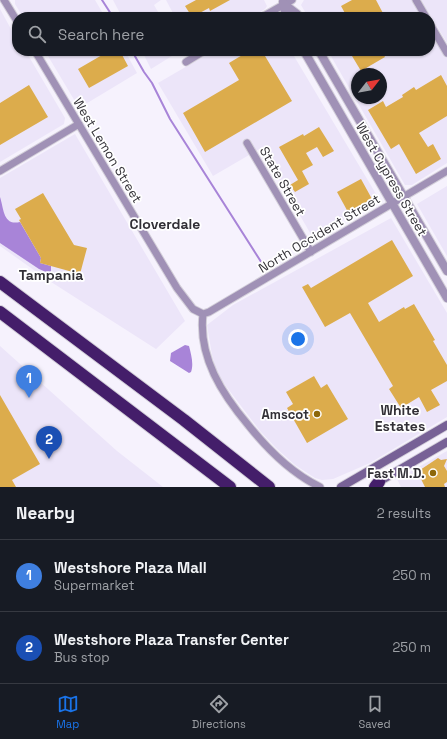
<!DOCTYPE html>
<html lang="en">
<head>
<meta charset="utf-8">
<style>
  :root { --surface:#171b24; --page:#242831; --text:#f1f3f6; --muted:#9ea1a6; --line:#363941; --accent:#1a73e8 }
  body { margin:0; font-family:"Space Grotesk",sans-serif; background:var(--page); color:var(--text) }
  .compass { position:absolute; left:351px; top:68px; width:36px; height:36px; border-radius:50%; background:var(--surface); box-shadow:0 1px 3px #0004; rotate:59deg }
  .you { position:absolute; left:298px; top:339px; width:14px; height:14px; margin:-10px; border:3px solid #fff; border-radius:50%; background:#1a73e8; box-shadow:0 0 0 6px #1a73e833 }
  .badge { display:grid; place-items:center; width:26px; height:26px; border-radius:50%; background:var(--accent); color:#fff; font-size:13px; font-weight:700 }
  .pin { position:absolute; translate:-50% -33px; filter:drop-shadow(0 1px 2px #0008) }
  .pin::after { content:''; position:absolute; top:21px; width:14px; height:12px; background:inherit; clip-path:polygon(0 0,100% 0,50% 100%) }
  .list { margin:0; padding:0; list-style:none }
  h2 { display:flex; justify-content:space-between; align-items:center; height:52px; margin:0; padding:0 16px; font-size:17px }
  h2 small { font-size:13px; font-weight:400; color:var(--muted) }
  .list li { display:grid; grid-template-columns:26px 1fr auto; gap:12px; align-items:center; box-sizing:border-box; height:72px; padding:0 16px; border-top:1px solid var(--line) }
  .list b { display:block; font-size:15px; white-space:nowrap }
  .list p { margin:0; font-size:13px; white-space:nowrap; color:var(--muted) }
  .list em { font-size:13px; font-style:normal; color:var(--muted) }
  .icon { flex:none; width:22px; height:22px; fill:none; stroke:currentColor; stroke-width:2; stroke-linecap:round; stroke-linejoin:round }
  .map { position:relative; flex:none; width:447px; height:487px; overflow:hidden }
  .search { position:absolute; background:var(--surface); box-shadow:0 1px 3px #0004; left:12px; right:12px; top:12px; height:44px; display:flex; align-items:center; gap:10px; box-sizing:border-box; padding:0 14px; border-radius:16px; color:var(--muted); font-size:15px }
  .sheet { height:196px; background:var(--surface) }
  nav { display:flex; justify-content:space-around; align-items:center; box-sizing:border-box; height:56px; border-top:1px solid var(--line); background:var(--surface); font-size:11px; color:var(--muted) }
  nav a { display:grid; justify-items:center; gap:2px }
  nav .on { color:var(--accent) }
  .map>svg:first-child { display:block }
  .built { fill:#ece5f9; fill-rule:evenodd }
  .water { fill:#a884d8 }
  .lines { fill:none; stroke-linecap:round; stroke-linejoin:round }
  .stream { stroke:#a884d8; stroke-width:2 }
  .building { fill:#dcac4c }
  .minor-casing { stroke:#d3cfd9; stroke-width:9 }
  .tertiary-casing { stroke:#d3cfd9; stroke-width:10 }
  .secondary-casing { stroke:#d3cfd9; stroke-width:10 }
  .motorway-casing { stroke:#d3cfd9; stroke-width:14 }
  .minor { stroke:#a091b6; stroke-width:7 }
  .tertiary { stroke:#a091b6; stroke-width:8 }
  .secondary { stroke:#776196; stroke-width:8 }
  .motorway { stroke:#441e6a; stroke-width:12 }
  .poi-dot { fill:#8d670a; stroke:#fff; stroke-width:1.5 }
  .labels { text-anchor:middle; stroke-width:3.5; stroke-linejoin:round; paint-order:stroke }
  .street-label { font-size:13px; fill:#323036; stroke:#fff }
  .poi-label { font-size:13px; font-weight:bold; fill:#323036; stroke:#fff; text-anchor:end }
  .neighbourhood-label { font-size:14px; font-weight:bold; fill:#323036; stroke:#fff }
</style>
</head>
<body>
<div class="map">
<svg width="447" height="487" viewBox="0 0 447 487">
  <rect width="100%" height="100%" fill="#f6f2fd"/>
  <path class="built" d="M15,0H95L105,17H23L15,4Z
    M113,0H161L154,5L161,17H122Z
    M166,0H264L267,6L265,9L252,17H175Z
    M304,0H412L422,17H308L301,5Z
    M421,0H447V43L446,41Z
    M0,9L17,40V51H24L28,55L65,118L64,124L0,162Z
    M430,30L447,58V163L412,185H405L328,51H430ZM357,74H381V98H357Z
    M45,51H125L137,73L79,108Z
    M142,51H180L151,69Z
    M213,51H291L379,199L313,238L261,148L213,176L158,83Z
    M75,134L185,321L156,349L48,280L0,246V178Z
    M447,186V256L417,204Z
    M391,218L447,313V417L370,463L333,479L322,480L315,478L295,465L276,448L260,431L222,381L216,370L212,355L207,325L233,305Z
    M0,346L117,451L163,487H0Z
    M447,451V487H401L397,479Z"/>
  <path class="water" d="M0,197C4,209 3,226 20,222L41,258L40,263L51,266V272H46L39,269L0,243Z
    M185,345L189,346C191,354 194,364 191,372L189,373L170,361L171,353Z"/>
  <g class="lines">
    <path class="stream" d="M102,0L113,17
      M132,51L144,72L152,83L170,119L265,268"/>
  </g>
  <path class="building" d="M196,0H230L210,11L209,8L192,17L185,6Z
    M352,0H376L385,17H347L341,6Z
    M109,51H120L128,66L89,88L78,69Z
    M249,51H262L292,101L205,152L183,113L239,80L229,63Z
    M349,51H382L385,57L361,71Z
    M441,75L447,86V116L419,133L428,147L433,144L441,159L416,174L399,144L391,149L368,110L383,101L386,107L403,97L402,95L414,87L416,90Z
    M29,85L48,117L0,145V103Z
    M319,127L334,151L323,157L317,147L306,153L313,165L302,171L309,184L295,192L290,185L298,180L279,147L303,134L304,136Z
    M361,179L372,199L348,212L337,192Z
    M43,193L74,245L87,248L80,274L40,263L41,258L19,220L21,219L15,209Z
    M392,240L413,276L368,303L379,322L404,307L405,309L414,304L435,340L433,341L447,365V381L431,390L440,405L427,412L419,397L401,408L389,389L393,386L350,313L325,327L302,287L308,284L311,288Z
    M314,376L321,388L327,384L348,419L307,443L287,408L293,404L286,392Z
    M0,395L40,464L12,480L16,487H0Z
    M438,458L441,460L447,459L444,466L447,471V482L444,484L445,487H425L420,477L419,474L420,470Z"/>
  <g class="lines">
    <defs>
      <path id="minor" d="M4,0L17,21
        M416,0L426,17
        M262,17L292,0
        M430,24L447,53
        M35,51L177,288L193,309L203,314
        M186,62L204,51
        M247,143L311,252
        M0,171L79,124
        M203,314L209,312L447,171
        M203,314C198,357 222,394 249,426C269,451 291,473 320,487"/>
      <path id="tertiary" d="M283,2L286,17
        M284,4L297,14L299,17
        M304,51L447,298
        M319,51L447,271"/>
      <path id="secondary" d="M375,484L447,442
        M341,487L447,425"/>
      <path id="motorway" d="M0,282L184,420L269,487
        M0,312L230,487
        M375,487L379,482"/>
    </defs>
    <use href="#minor" class="minor-casing"/>
    <use href="#tertiary" class="tertiary-casing"/>
    <use href="#secondary" class="secondary-casing"/>
    <use href="#motorway" class="motorway-casing"/>
    <use href="#minor" class="minor"/>
    <use href="#tertiary" class="tertiary"/>
    <use href="#secondary" class="secondary"/>
    <use href="#motorway" class="motorway"/>
  </g>
  <g class="poi-dot">
    <circle cx="317" cy="414" r="4"/>
    <circle cx="433" cy="473" r="4"/>
  </g>
  <g class="labels">
    <g class="street-label">
      <text transform="translate(108 150) rotate(59)" y="5">West Lemon Street</text>
      <text transform="translate(392 179) rotate(60)" y="5">West Cypress Street</text>
      <text transform="translate(283 181) rotate(60)" y="5">State Street</text>
      <text transform="translate(319 233) rotate(-31)" y="5">North Occident Street</text>
    </g>
    <g class="poi-label">
      <text x="309" y="419">Amscot</text>
      <text x="425" y="478">Fast M.D.</text>
    </g>
    <g class="neighbourhood-label">
      <text x="165" y="229">Cloverdale</text>
      <text x="51" y="280">Tampania</text>
      <text x="400" y="415">White<tspan x="400" dy="16">Estates</tspan></text>
    </g>
  </g>
</svg>
<svg class="compass" viewBox="-18 -18 36 36"><path d="M0-13l5 13h-10z" fill="#e53935"/><path d="M0 13l5-13h-10z" fill="#9ea1a6"/></svg>
<div class="you"></div>
<div class="pin badge" style="left:29px;top:398px;background:#3f7fe0">1</div>
<div class="pin badge" style="left:49px;top:459px;background:#1a4fb4">2</div>
<div class="search"><svg class="icon" aria-label="search" viewBox="0 0 24 24"><circle cx="10" cy="10" r="6"/><path d="M15 15l6 6"/></svg>Search here</div>
</div>
<section class="sheet">
<h2>Nearby<small>2 results</small></h2>
<ul class="list">
<li><span class="badge" style="background:#3f7fe0">1</span><div><b>Westshore Plaza Mall</b><p>Supermarket</p></div><em>250 m</em></li>
<li><span class="badge" style="background:#1a4fb4">2</span><div><b>Westshore Plaza Transfer Center</b><p>Bus stop</p></div><em>250 m</em></li>
</ul>
</section>
<nav>
<a class="on"><svg class="icon" aria-label="map" viewBox="0 0 24 24"><path d="M3 6l6-2 6 2 6-2v14l-6 2-6-2-6 2zM9 4v14M15 6v14"/></svg>Map</a>
<a><svg class="icon" aria-label="directions" viewBox="0 0 24 24"><path d="M12 3l9 9-9 9-9-9zM9 14v-3h6M13 9l2 2-2 2"/></svg>Directions</a>
<a><svg class="icon" aria-label="saved" viewBox="0 0 24 24"><path d="M7 4h10v16l-5-4-5 4z"/></svg>Saved</a>
</nav>
</body>
</html>
